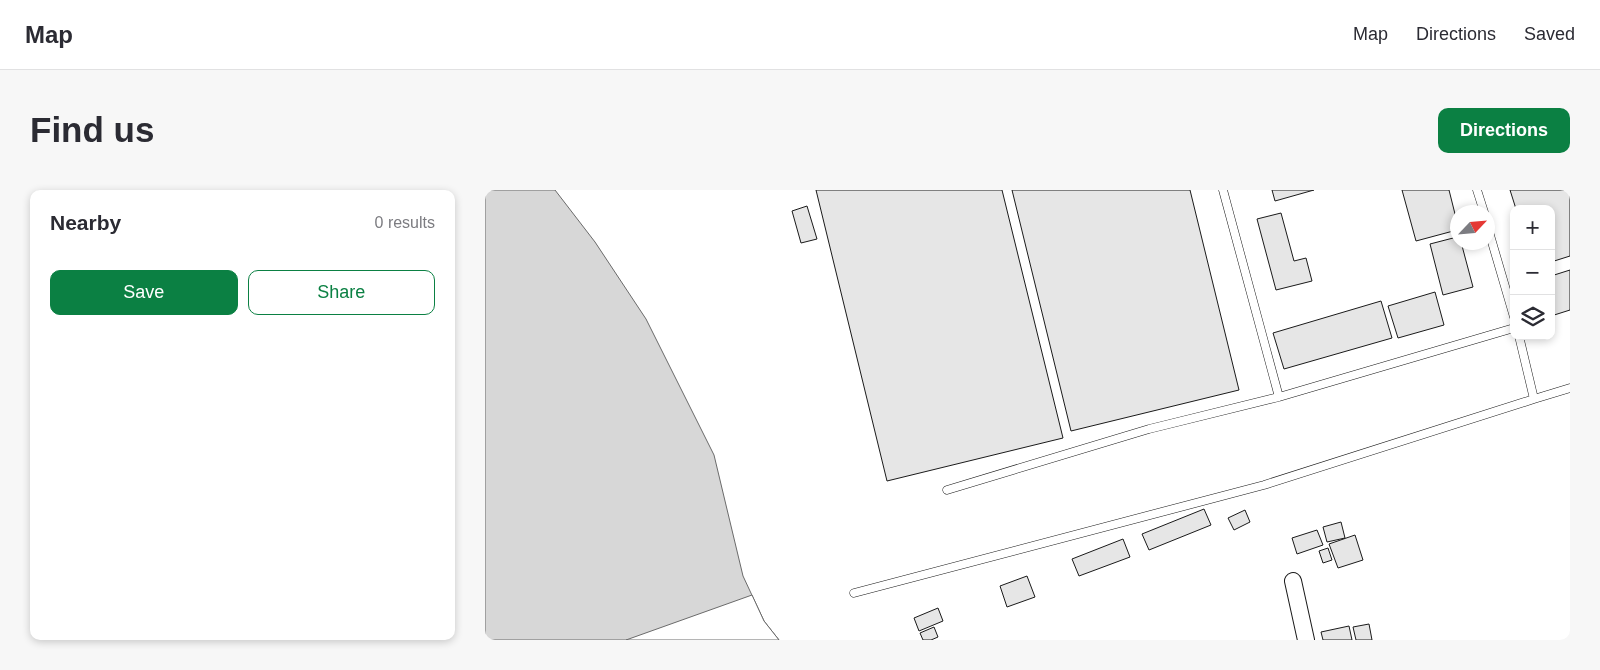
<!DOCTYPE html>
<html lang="en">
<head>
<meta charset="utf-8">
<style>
  :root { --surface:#fff; --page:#f7f7f7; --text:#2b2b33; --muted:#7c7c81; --line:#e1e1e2; --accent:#0b8043 }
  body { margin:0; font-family:Arial,sans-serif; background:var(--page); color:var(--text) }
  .controls { position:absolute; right:15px; top:15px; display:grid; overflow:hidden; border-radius:10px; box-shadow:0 2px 8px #0003 }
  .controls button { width:45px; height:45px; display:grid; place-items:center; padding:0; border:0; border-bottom:1px solid var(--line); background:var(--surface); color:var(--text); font:25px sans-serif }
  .compass { position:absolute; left:965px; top:15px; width:45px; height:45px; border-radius:50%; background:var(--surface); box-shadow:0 2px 8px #0003; rotate:64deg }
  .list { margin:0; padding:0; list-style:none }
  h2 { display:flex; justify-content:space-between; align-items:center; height:65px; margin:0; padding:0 20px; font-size:21px }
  h2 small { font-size:16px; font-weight:400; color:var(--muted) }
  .actions { display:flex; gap:10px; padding:15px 20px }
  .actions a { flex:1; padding:11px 0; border:1px solid var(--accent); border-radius:10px; text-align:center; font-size:18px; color:var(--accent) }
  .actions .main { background:var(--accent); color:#fff }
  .icon { flex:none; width:28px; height:28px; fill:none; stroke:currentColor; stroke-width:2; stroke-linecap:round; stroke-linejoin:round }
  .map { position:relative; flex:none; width:1085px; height:450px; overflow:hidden; border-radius:10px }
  header { display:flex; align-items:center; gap:30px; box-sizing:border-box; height:70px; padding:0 25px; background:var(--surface); border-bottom:1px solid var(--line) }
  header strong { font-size:24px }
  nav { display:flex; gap:28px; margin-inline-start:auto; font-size:18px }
  .intro { display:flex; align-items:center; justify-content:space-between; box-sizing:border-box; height:120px; padding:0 30px }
  h1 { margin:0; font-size:35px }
  .button { padding:12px 22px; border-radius:10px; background:var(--accent); color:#fff; font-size:18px; font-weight:700 }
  main { display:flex; gap:30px; padding:0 30px }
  aside { flex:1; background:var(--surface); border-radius:10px; box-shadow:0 2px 8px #0003 }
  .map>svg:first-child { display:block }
  .water { fill:#d7d7d7; stroke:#6a6a6a }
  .pier { fill:#fff; stroke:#6a6a6a }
  .building { fill:#e6e6e6; stroke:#1a1a1a }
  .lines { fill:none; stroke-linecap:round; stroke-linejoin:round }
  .lane-casing { stroke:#1a1a1a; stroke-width:9 }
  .street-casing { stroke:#1a1a1a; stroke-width:18 }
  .lane { stroke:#fff; stroke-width:8 }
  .street { stroke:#fff; stroke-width:16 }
</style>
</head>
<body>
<header>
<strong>Map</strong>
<nav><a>Map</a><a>Directions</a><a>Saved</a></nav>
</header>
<div class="intro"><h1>Find us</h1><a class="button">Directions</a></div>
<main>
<aside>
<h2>Nearby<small>0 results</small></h2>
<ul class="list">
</ul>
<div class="actions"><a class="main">Save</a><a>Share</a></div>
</aside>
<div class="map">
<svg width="1085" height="450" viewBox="0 0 1085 450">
  <rect width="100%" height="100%" fill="#fff"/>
  <path class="water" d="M0,0H70L110,52L161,129L229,265L258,386L279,431L294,450H0Z"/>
  <path class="pier" d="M267,405L279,431L294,450H141Z"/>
  <path class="building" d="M331,0H517L578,248L402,291Z
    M527,0H705L754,200L586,241Z
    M787,0H829L790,11Z
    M917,0H964L972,32V40L931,51Z
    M1025,0H1085V66L1066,72V19H1031Z
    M322,16L332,49L316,53L307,21Z
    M796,23L809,71L821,68L827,91L791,100L772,29Z
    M972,47V52H976L988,97L958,105L945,54Z
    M1085,80V120L1066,126V86Z
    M950,102L959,135L913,148L903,116Z
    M896,111L907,148L799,179L788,143Z
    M719,319L726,335L664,360L657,344Z
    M760,320L765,332L749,340L743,328Z
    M856,332L860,348L842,352L838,337Z
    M832,340L838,355L812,364L807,348Z
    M870,345L878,370L853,378L844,354Z
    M638,349L645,367L594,386L587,369Z
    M843,358L847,370L838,373L834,361Z
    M542,386L550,407L522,417L515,396Z
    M453,418L458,431L434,441L429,428Z
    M884,434L887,450H871L868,437Z
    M864,436L867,450H838L836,442Z
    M449,437L453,447L446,450H438L435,443Z"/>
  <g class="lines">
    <defs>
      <path id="lane" d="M738,0L794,207
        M992,0L999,22
        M1002,35L1029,127
        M1034,146L1049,209L1085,198
        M462,300L664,239L794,207L1029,138
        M369,403L779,295L1049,209"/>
      <path id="street" d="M808,391L821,450"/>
    </defs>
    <use href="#lane" class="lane-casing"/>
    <use href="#street" class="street-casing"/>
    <use href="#lane" class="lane"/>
    <use href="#street" class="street"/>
  </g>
</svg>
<div class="controls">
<button>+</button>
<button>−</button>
<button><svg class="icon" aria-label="layers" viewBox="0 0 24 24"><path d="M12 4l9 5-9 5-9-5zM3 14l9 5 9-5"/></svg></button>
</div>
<svg class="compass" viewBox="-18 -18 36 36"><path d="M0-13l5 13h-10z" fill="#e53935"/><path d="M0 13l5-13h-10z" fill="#7c7c81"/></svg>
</div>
</main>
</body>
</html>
